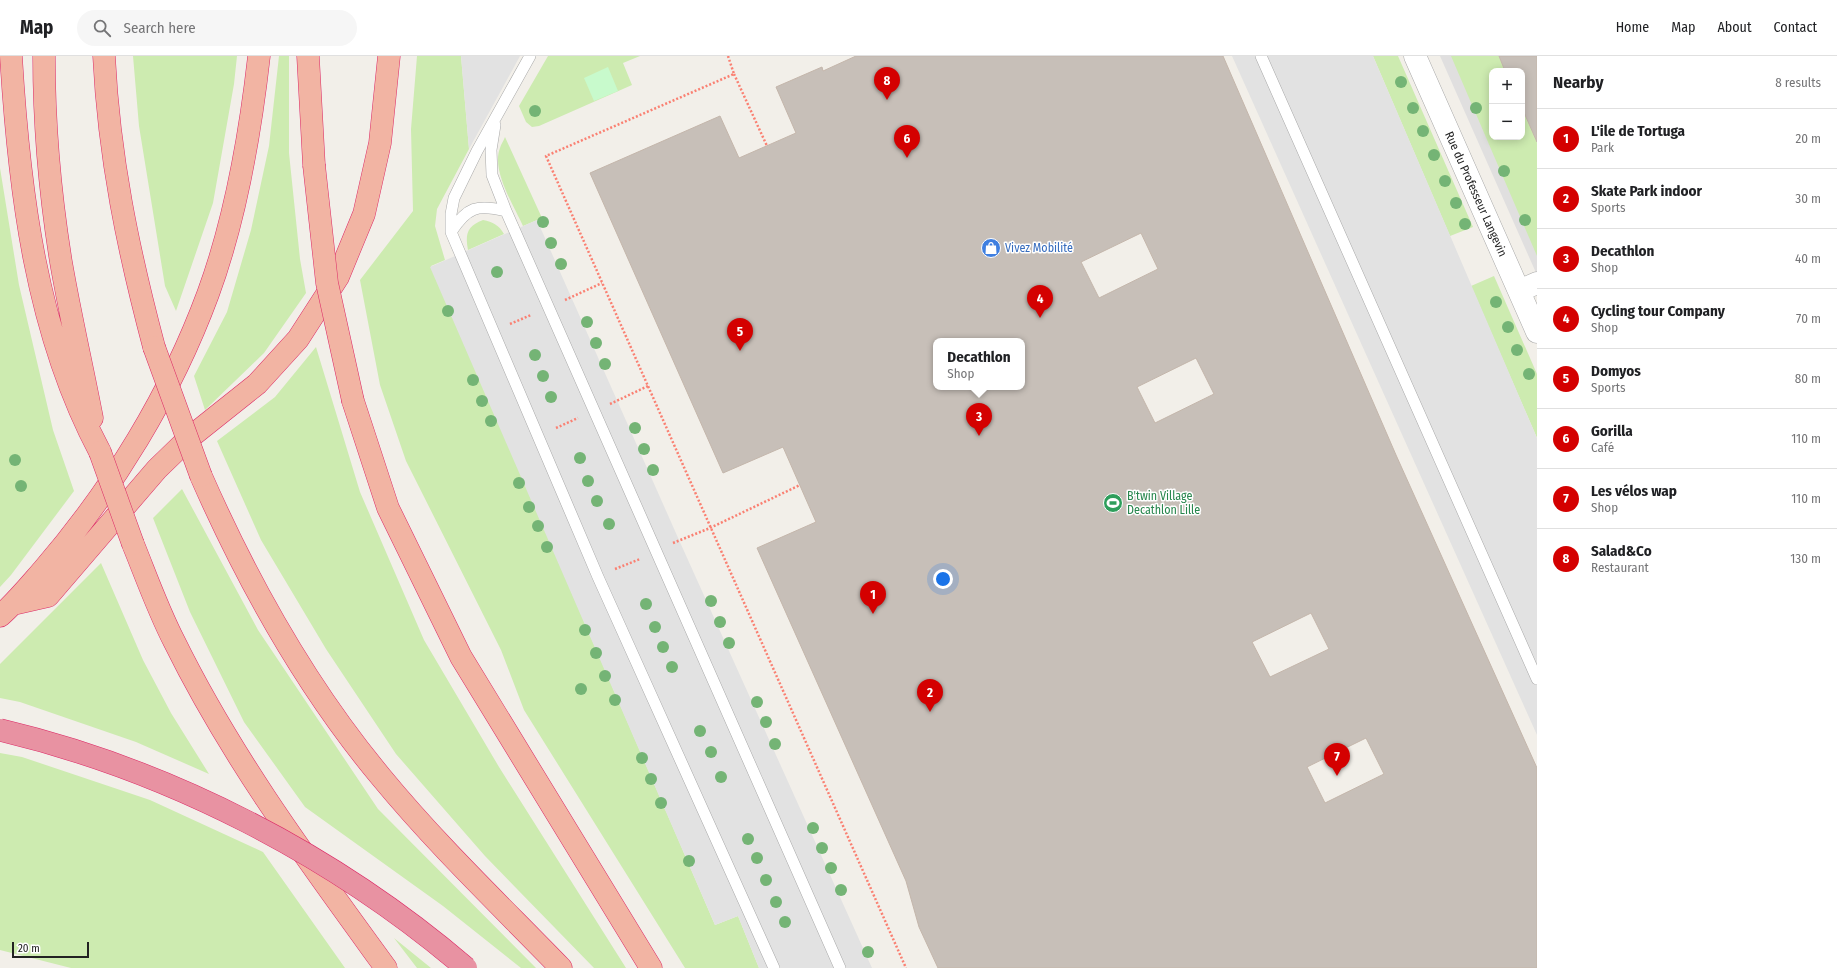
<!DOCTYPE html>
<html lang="en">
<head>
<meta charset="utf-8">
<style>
  :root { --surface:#fff; --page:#f6f6f6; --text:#202124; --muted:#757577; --line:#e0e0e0; --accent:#d40000 }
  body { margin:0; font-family:"Fira Sans Condensed",sans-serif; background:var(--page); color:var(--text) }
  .controls { position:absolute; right:12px; top:12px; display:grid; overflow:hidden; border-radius:8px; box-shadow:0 2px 10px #0003 }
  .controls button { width:36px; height:36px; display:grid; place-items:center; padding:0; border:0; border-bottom:1px solid var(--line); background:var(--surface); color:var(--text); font:20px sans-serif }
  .scale { position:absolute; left:12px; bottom:10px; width:77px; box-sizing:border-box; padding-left:4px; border:2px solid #222; border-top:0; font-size:11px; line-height:14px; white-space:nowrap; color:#222; -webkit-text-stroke:3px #fff; paint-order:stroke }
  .you { position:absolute; left:943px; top:523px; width:14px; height:14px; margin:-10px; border:3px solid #fff; border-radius:50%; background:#1a73e8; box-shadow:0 0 0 6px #1a73e833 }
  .badge { display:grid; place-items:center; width:26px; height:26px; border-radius:50%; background:var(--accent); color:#fff; font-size:13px; font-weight:700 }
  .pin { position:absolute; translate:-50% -33px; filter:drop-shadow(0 1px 2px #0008) }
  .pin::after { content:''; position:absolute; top:21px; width:14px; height:12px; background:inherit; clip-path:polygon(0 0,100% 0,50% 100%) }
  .popup { position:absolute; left:933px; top:282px; width:92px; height:52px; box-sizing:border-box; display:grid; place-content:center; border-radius:8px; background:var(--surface); filter:drop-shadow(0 1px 3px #0005); font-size:13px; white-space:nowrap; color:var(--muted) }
  .popup b { font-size:15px; color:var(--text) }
  .popup::after { content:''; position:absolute; left:50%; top:100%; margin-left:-8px; border:8px solid transparent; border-top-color:var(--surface) }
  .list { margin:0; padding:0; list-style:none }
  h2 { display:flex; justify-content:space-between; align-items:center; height:52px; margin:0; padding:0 16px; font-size:17px }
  h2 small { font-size:13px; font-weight:400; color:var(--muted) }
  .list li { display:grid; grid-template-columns:26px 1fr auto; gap:12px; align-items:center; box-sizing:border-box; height:60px; padding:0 16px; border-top:1px solid var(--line) }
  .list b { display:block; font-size:15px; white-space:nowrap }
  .list p { margin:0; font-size:13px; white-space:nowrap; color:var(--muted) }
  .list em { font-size:13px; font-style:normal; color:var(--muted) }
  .icon { flex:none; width:22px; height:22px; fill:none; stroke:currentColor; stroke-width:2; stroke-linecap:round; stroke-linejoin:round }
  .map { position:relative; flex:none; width:1537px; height:912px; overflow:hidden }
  header { display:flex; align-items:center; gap:24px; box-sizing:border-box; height:56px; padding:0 20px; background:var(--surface); border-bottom:1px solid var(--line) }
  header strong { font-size:19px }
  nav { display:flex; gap:22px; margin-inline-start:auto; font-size:14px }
  .search { width:280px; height:36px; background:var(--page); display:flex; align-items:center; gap:10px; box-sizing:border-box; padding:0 14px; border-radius:22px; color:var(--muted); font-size:15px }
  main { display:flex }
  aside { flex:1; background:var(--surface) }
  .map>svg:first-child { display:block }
  .residential { fill:#e0dfdf; fill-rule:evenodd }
  .grass { fill:#cdebb0 }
  .park { fill:#c8facc }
  .parking { fill:#e2e2e2 }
  .building { fill:#c7bfb8; stroke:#c4b6ab; fill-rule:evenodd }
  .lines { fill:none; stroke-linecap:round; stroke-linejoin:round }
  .service-casing { stroke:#a9a9a9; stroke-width:12 }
  .minor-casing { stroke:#a9a9a9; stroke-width:23 }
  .trunk-casing { stroke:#dc2a67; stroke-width:23 }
  .path { stroke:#fa8072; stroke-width:2.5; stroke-dasharray:2 2; stroke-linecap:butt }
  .service { stroke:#fff; stroke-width:11 }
  .minor { stroke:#fff; stroke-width:22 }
  .trunk { stroke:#f2b4a3; stroke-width:22 }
  .trunk-bridge-casing { stroke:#dc2a67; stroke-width:23; stroke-linecap:butt }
  .motorway-bridge-casing { stroke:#dc2a67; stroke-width:23; stroke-linecap:butt }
  .trunk-bridge { stroke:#f2b4a3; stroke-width:22 }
  .motorway-bridge { stroke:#e892a2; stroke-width:22 }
  .tree { fill:#74b475 }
  .labels { text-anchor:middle; stroke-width:3; stroke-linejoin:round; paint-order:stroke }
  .street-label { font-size:12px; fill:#222; stroke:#fff }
  .shop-label { font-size:12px; fill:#366cbe; stroke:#fff; text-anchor:start }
  .leisure-label { font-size:12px; fill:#27864d; stroke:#fff; text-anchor:start }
</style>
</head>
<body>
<header>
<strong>Map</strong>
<div class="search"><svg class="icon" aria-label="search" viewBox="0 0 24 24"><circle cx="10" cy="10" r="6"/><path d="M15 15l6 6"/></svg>Search here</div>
<nav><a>Home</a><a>Map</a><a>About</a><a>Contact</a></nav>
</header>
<main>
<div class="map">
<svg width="1537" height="912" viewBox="0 0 1537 912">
  <rect width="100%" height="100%" fill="#f2efe9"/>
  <path class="residential" d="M1440,0H1537V219ZM1492,15H1522V81H1492Z"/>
  <path class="grass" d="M133,0H237L234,28L213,147L176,255L165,230L139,70Z
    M279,0H289V97L300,203L306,237L264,297L205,354L194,320L227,256L251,174L269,90Z
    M417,0H461L469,93L437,153L435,170L445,204L431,210L715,869L738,860L759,912H685L524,654L501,594L406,405L380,329L360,224L413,155L411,73Z
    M548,0H640L623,7L632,29L539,70L532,71L526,66L519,50Z
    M1373,0H1398L1473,171L1450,180Z
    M1451,0H1499L1505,15H1492V81H1522V52L1537,86V200Z
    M505,81L542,162L523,170C514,150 491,114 500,92C501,88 504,84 505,81Z
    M0,112L19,229L53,374L74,435L11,519L0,531Z
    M483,164C493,166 499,169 504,178L468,194C465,178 467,170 483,164Z
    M1494,220L1537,318V382L1471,230Z
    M316,291L360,436L424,584L499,711L626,912H594L485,800L396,698L326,593L261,484L217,385L275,341Z
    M182,433L258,574L378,753L536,912H521L443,850L305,751L244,666L190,556L153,462Z
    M101,507L143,604L171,657L209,718L136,686L20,646L0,642V608Z
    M0,697L22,701L150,744L263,796L345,912H71L0,894Z
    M394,882L431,912H417Z"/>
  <path class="park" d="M608,11L618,35L594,45L584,22Z"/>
  <path class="parking" d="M461,0H520L469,93Z
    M1232,0H1373L1537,382V679Z
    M537,164L679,484L872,912H759L738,860L715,869L430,211Z"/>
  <path class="building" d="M856,0H1223L1396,399L1537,712V912H938L919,871L906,825L757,492L816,466L783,391L723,417L590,117L720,60L739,102L796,77L776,31L822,11L823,15ZM936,285H1022V331H936Z
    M1499,0H1537V86L1522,52V15H1505Z
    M1141,177L1158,213L1099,242L1081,206Z
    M1196,302L1214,338L1155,367L1137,331Z
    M1311,557L1329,593L1270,621L1252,586Z
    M1366,682L1384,718L1325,747L1307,711Z"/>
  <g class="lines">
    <defs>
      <path id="service" d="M530,0L477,95L454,142L451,158V176L598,521L774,912
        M1261,0L1537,623
        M495,69L491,94L492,119L506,155
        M451,176C467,151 477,148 506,155L840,912"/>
      <path id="minor" d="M1415,0L1537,276
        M1519,235L1537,227"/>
      <path id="trunk" d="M11,0C19,134 36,276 100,396
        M44,0C44,69 50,138 61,206C70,258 82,310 92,362
        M104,0C109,102 128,193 154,291
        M308,0L314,109
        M353,345L388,452L461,601L651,912
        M201,420C248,527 306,631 381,721C437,789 500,849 561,912
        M133,488C146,520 158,554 174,585C232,703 309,806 386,912
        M13,548L48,540L157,413L188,383L257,328L298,283L338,221L364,158L380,87L389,0
        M0,560C16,546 29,530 43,514C113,433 171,338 208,238C236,162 250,80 259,0"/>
    </defs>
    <use href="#service" class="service-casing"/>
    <use href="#minor" class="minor-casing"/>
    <use href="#trunk" class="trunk-casing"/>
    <path class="path" d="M728,0L734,18L546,100L906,912
      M734,18L767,90
      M565,244L602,227
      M510,268L531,259
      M610,348L648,330
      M556,372L578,362
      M673,487L710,472L800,429
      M615,513L640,503"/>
    <use href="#service" class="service"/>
    <use href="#minor" class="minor"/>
    <use href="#trunk" class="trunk"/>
    <defs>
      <path id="trunk-bridge" d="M314,109L327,227L353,345
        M154,291L201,420
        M100,396L133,488"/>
      <path id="motorway-bridge" d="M0,674C169,714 334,799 466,912"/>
    </defs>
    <use href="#trunk-bridge" class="trunk-bridge-casing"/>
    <use href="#motorway-bridge" class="motorway-bridge-casing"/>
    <use href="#trunk-bridge" class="trunk-bridge"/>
    <use href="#motorway-bridge" class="motorway-bridge"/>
  </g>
  <g class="tree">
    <circle cx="1401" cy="26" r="6"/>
    <circle cx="1413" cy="52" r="6"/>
    <circle cx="1476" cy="52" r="6"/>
    <circle cx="535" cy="55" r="6"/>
    <circle cx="1423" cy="75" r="6"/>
    <circle cx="1434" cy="99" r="6"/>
    <circle cx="1504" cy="115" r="6"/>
    <circle cx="1445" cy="125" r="6"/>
    <circle cx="1456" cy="147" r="6"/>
    <circle cx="1525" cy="164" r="6"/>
    <circle cx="543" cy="166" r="6"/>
    <circle cx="1465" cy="168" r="6"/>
    <circle cx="551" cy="187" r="6"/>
    <circle cx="561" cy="208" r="6"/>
    <circle cx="497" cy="216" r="6"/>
    <circle cx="1496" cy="246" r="6"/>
    <circle cx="448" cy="255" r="6"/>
    <circle cx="587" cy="266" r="6"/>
    <circle cx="1508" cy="271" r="6"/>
    <circle cx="596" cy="287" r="6"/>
    <circle cx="1517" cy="294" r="6"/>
    <circle cx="535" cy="299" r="6"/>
    <circle cx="605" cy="308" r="6"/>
    <circle cx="1529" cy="318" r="6"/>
    <circle cx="543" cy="320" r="6"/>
    <circle cx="473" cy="324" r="6"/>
    <circle cx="551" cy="341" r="6"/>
    <circle cx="482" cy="345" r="6"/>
    <circle cx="491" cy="365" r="6"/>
    <circle cx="635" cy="372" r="6"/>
    <circle cx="644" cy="393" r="6"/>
    <circle cx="580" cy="402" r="6"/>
    <circle cx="15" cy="404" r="6"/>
    <circle cx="653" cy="414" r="6"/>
    <circle cx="588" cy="425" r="6"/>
    <circle cx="519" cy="427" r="6"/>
    <circle cx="21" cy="430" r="6"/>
    <circle cx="597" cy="445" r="6"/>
    <circle cx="529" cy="451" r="6"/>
    <circle cx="609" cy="468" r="6"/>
    <circle cx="538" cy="470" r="6"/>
    <circle cx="547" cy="491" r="6"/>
    <circle cx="711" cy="545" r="6"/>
    <circle cx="646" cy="548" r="6"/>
    <circle cx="720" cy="566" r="6"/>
    <circle cx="655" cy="571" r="6"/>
    <circle cx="585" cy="574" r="6"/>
    <circle cx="729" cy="587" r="6"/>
    <circle cx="663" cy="591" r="6"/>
    <circle cx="596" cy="597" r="6"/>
    <circle cx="672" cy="611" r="6"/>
    <circle cx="605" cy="620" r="6"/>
    <circle cx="581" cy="633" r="6"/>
    <circle cx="615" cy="644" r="6"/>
    <circle cx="757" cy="646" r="6"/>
    <circle cx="766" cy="666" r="6"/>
    <circle cx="700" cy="675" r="6"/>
    <circle cx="775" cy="688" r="6"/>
    <circle cx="711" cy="696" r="6"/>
    <circle cx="642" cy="702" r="6"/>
    <circle cx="721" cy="721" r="6"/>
    <circle cx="651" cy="723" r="6"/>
    <circle cx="661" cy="747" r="6"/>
    <circle cx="813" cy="772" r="6"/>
    <circle cx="748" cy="783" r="6"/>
    <circle cx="822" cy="792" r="6"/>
    <circle cx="757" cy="802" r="6"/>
    <circle cx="689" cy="805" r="6"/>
    <circle cx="831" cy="812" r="6"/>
    <circle cx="766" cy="824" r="6"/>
    <circle cx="841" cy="834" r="6"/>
    <circle cx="776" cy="846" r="6"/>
    <circle cx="785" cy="866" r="6"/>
    <circle cx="868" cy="896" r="6"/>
  </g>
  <defs>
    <symbol id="shop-disc" viewBox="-11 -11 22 22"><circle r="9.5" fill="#3f7fe0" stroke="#fff"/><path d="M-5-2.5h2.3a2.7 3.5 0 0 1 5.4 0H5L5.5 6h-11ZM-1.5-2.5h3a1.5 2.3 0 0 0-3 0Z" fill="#fff"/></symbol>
    <symbol id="stadium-disc" viewBox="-11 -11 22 22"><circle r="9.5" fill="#2e9e5b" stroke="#fff"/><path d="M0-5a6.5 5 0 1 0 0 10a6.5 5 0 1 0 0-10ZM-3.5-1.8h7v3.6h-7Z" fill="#fff"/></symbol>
  </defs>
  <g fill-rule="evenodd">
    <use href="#shop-disc" x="980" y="181" width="22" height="22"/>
    <use href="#stadium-disc" x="1102" y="436" width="22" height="22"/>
  </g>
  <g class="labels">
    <g class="street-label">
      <text transform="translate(1476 138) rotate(66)" y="4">Rue du Professeur Langevin</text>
    </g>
    <g class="shop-label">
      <text x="1005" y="196">Vivez Mobilité</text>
    </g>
    <g class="leisure-label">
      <text x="1127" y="444">B'twin Village<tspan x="1127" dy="14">Decathlon Lille</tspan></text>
    </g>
  </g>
</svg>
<div class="controls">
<button>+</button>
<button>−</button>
</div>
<div class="scale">20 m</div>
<div class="you"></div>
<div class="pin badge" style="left:873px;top:558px">1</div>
<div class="pin badge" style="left:930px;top:656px">2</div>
<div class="pin badge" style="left:979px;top:380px">3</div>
<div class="popup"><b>Decathlon</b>Shop</div>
<div class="pin badge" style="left:1040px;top:262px">4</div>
<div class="pin badge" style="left:740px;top:295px">5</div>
<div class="pin badge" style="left:907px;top:102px">6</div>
<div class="pin badge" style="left:1337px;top:720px">7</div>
<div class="pin badge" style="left:887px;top:44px">8</div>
</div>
<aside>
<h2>Nearby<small>8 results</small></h2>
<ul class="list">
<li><span class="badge">1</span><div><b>L'ile de Tortuga</b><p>Park</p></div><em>20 m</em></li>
<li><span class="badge">2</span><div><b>Skate Park indoor</b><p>Sports</p></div><em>30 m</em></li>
<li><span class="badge">3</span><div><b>Decathlon</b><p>Shop</p></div><em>40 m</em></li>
<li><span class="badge">4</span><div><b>Cycling tour Company</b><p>Shop</p></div><em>70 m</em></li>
<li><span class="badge">5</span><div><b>Domyos</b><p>Sports</p></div><em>80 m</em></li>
<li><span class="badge">6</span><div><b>Gorilla</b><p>Café</p></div><em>110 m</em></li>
<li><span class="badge">7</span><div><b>Les vélos wap</b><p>Shop</p></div><em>110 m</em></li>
<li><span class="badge">8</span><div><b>Salad&amp;Co</b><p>Restaurant</p></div><em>130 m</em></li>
</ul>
</aside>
</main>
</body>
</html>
